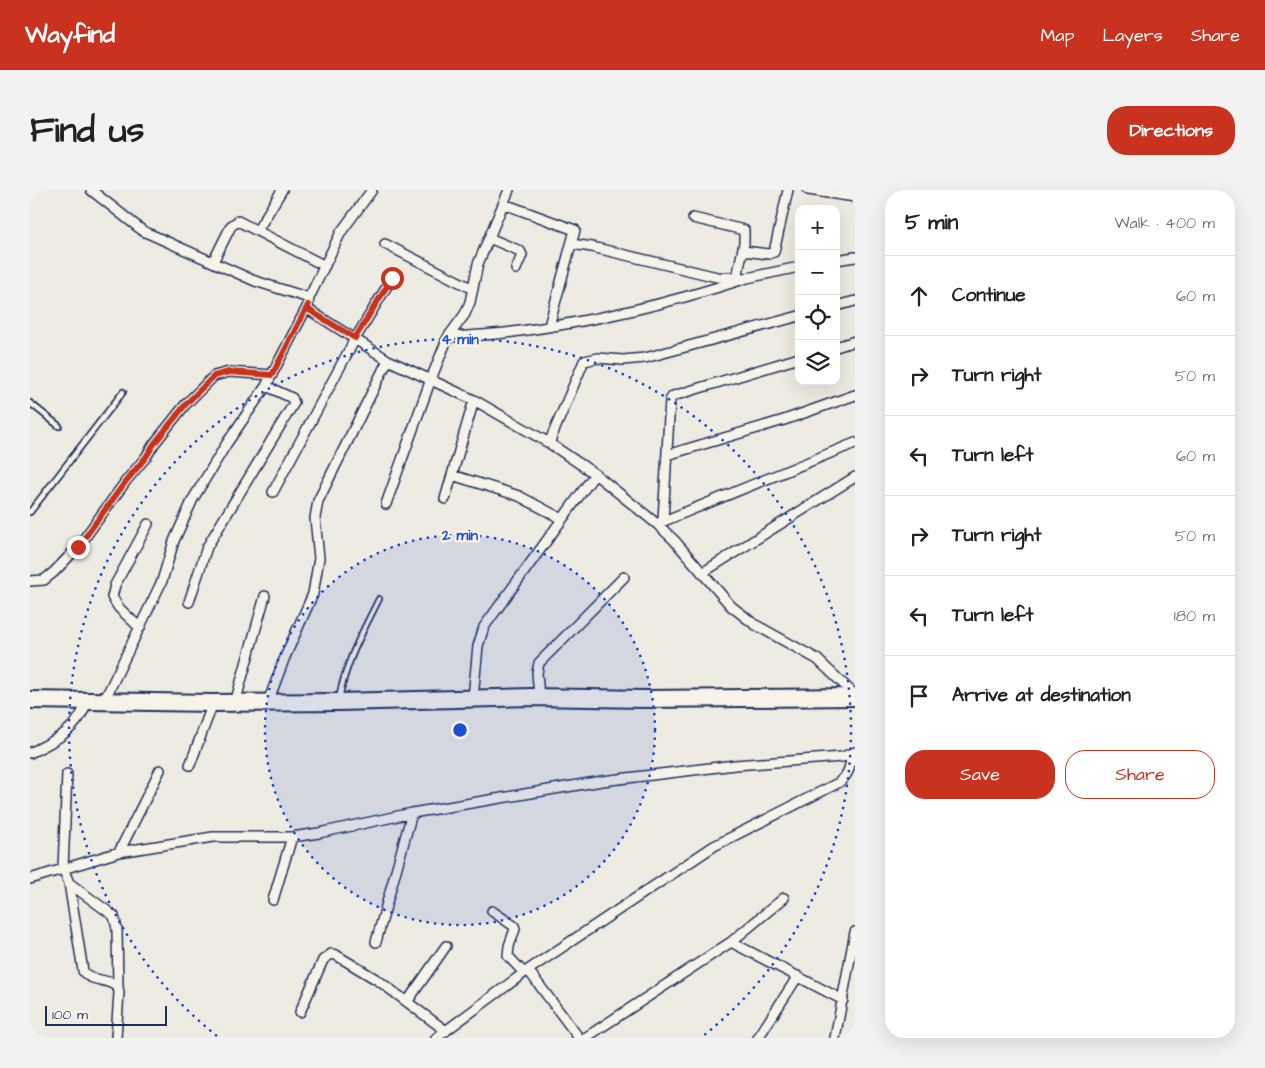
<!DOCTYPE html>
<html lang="en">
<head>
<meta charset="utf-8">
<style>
  :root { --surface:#fff; --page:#f2f2f2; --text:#222; --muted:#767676; --line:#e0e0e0; --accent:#c8321e }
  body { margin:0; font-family:"Architects Daughter",sans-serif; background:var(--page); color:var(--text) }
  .controls { position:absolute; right:15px; top:15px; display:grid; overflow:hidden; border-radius:10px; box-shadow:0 5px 20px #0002 }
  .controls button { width:45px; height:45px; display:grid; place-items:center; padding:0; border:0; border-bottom:1px solid var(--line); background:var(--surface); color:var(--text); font:25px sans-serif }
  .scale { position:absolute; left:15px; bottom:12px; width:122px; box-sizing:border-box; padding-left:5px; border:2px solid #1b2f5e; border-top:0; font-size:14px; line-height:18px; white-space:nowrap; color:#1b2f5e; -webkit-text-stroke:4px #f7f3e8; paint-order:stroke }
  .stop { position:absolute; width:15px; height:15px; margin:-11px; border:4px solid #c8321e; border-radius:50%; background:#fff }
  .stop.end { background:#c8321e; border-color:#fff; box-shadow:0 1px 5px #0008 }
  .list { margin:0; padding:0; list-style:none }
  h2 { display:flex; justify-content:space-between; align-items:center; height:65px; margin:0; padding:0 20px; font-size:21px }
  h2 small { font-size:16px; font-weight:400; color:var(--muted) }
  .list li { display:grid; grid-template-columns:32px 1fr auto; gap:15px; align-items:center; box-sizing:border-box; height:80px; padding:0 20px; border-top:1px solid var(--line) }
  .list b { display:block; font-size:19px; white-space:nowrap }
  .list em { font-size:16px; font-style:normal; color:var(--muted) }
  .actions { display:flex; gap:10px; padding:15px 20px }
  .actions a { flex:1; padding:11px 0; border:1px solid var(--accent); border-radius:20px; text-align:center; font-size:18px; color:var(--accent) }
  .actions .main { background:var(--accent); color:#fff }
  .icon { flex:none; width:28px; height:28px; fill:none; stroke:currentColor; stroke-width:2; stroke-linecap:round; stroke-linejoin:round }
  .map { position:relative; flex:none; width:825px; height:848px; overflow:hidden; border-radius:20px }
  header { display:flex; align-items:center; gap:30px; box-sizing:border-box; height:70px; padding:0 25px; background:var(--accent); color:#fff }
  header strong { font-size:24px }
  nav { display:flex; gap:28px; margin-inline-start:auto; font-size:18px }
  .intro { display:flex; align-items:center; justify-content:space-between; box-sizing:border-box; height:120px; padding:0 30px }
  h1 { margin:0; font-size:35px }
  .button { padding:12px 22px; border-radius:20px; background:var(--accent); color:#fff; font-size:18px; font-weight:700 }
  main { display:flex; gap:30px; padding:0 30px }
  aside { flex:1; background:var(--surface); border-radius:20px; box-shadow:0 5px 20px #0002 }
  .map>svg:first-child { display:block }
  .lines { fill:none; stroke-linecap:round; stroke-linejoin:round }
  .lane-casing { stroke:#1b2f5e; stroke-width:8 }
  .street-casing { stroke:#1b2f5e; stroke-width:12 }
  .highway-casing { stroke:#1b2f5e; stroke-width:20 }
  .lane { stroke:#f7f3e8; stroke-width:4.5 }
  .street { stroke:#f7f3e8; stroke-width:9 }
  .highway { stroke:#f7f3e8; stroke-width:16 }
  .route { stroke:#c8321e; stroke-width:6 }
  .ring { fill:none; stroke:#1d4ed8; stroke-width:2.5; stroke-dasharray:2.5 5 }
  .centre { fill:#1d4ed8; stroke:#f7f3e8; stroke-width:2.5 }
  .ring-label { font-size:15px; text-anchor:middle; font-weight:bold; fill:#1d4ed8; stroke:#f7f3e8; stroke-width:4.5; stroke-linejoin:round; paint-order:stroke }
</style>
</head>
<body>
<header>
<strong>Wayfind</strong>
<nav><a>Map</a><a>Layers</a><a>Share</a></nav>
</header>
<div class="intro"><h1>Find us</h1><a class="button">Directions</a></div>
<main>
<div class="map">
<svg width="825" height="848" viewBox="0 0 825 848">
  <rect width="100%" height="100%" fill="#eeebe2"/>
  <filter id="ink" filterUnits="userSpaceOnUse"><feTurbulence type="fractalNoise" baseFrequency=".02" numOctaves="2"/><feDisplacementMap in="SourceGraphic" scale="10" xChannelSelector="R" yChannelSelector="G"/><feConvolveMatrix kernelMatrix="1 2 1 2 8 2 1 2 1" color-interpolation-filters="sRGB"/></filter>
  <g filter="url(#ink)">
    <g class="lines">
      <defs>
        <path id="lane" d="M0,213L29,236
          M0,322L93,202
          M309,509C316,471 332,443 349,409"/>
        <path id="street" d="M61,0L113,41L225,91L279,108
          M342,0L311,42L279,108L278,115L279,120L358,170L444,210L519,253L565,284L627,334L644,350L701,416L724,434L787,469L825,505
          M778,0L825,7
          M474,14L545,40L519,136
          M663,28L714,40V53L707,88
          M227,41L252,0
          M459,48L490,61L492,65L486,79
          M355,54L443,99
          M542,54L562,57L687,87L717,88L769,77
          M713,61L739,64L744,62L758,0
          M806,70L825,67
          M183,72L201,36L208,31L295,76
          M806,116L825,111
          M418,147C440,146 461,145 483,142C562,132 641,113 717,88
          M806,157L825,151
          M519,253L554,171L568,168L593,170L615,168L769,126
          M637,265L754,230L825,205
          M422,285L489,306L532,329
          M243,302L325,149L362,88
          M415,309L444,210
          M356,314L401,189L418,147L435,124L440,112L448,74L479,0
          M633,330L640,210L643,206L769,168
          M629,333L825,253
          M672,383L825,287
          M0,391L14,390L24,382L48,357L96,291L116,267L124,254L155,215L184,186L199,182L242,185
          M159,412L177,357L264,213L262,208L236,196
          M110,438L89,418L82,407L85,395L118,334
          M509,507L507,483L509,473L594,387
          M443,508L448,456L454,437L565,284
          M74,511L132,391L144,351L163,309L197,253L236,196L278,115
          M238,512L255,467L283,404L289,368L285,328L288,311L358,170
          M205,513L235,406
          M0,563C25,551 49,539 57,511
          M160,575L183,513
          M37,584L33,678L39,693L53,781C61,793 79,787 88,798L89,802L86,848
          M89,662L130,580
          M0,689L89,662L183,647H262L289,643L382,623L572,591L705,575L812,567L825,562
          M39,693L84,726L87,739L88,798
          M243,710L262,647
          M462,721L484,736L485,739L479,756L478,766L494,783
          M346,752L382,623
          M701,752L813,810
          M498,780L549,848
          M377,812L416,756
          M270,822L293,770L301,764L306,765L349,791L416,841
          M406,848L498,780L684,656L808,593C819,585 820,577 822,564
          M555,848L701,752L754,708
          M728,848L768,786
          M805,848L825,742"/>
        <path id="highway" d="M0,510L183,513L308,512L502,507L616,509L825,507"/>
      </defs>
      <use href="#lane" class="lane-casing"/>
      <use href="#street" class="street-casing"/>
      <use href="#highway" class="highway-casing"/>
      <use href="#lane" class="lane"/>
      <use href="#street" class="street"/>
      <use href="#highway" class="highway"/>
    </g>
  </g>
  <g class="lines" filter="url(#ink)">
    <path class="route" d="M48,357L96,291L116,267L124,254L156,214L184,186L199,182L242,185L278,115L279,120L325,148L362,88"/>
  </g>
  <circle cx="430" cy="540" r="195" fill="#1d4ed8" fill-opacity=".12"/>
  <g class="ring">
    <circle cx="430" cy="540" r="195"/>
    <path d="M187 846A391 391 0 1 1 673 846"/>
  </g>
  <circle cx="430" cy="540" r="8" class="centre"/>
  <g class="ring-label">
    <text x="430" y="154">4 min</text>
    <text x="430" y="350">2 min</text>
  </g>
</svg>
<div class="controls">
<button>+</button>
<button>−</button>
<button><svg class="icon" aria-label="locate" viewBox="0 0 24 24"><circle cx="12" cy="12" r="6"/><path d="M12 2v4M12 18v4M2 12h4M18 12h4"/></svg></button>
<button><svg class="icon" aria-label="layers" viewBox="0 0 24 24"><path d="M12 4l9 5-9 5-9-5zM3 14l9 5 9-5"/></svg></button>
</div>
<div class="scale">100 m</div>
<div class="stop" style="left:362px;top:88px"></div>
<div class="stop end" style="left:48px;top:357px"></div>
</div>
<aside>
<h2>5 min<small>Walk · 400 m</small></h2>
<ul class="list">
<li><svg class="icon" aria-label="ahead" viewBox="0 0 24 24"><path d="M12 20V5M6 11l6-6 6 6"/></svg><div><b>Continue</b></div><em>60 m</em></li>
<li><svg class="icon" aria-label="right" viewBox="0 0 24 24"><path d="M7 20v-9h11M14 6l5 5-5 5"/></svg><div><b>Turn right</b></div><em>50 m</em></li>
<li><svg class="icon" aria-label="left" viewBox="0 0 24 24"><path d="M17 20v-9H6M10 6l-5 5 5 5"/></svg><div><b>Turn left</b></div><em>60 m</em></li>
<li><svg class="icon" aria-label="right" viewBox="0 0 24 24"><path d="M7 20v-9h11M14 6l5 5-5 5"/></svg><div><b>Turn right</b></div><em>50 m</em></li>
<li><svg class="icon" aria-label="left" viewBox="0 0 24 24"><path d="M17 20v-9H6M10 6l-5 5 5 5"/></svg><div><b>Turn left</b></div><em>180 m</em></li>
<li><svg class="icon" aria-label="arrive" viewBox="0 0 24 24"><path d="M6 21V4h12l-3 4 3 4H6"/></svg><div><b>Arrive at destination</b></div></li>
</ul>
<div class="actions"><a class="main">Save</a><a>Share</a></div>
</aside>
</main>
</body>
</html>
